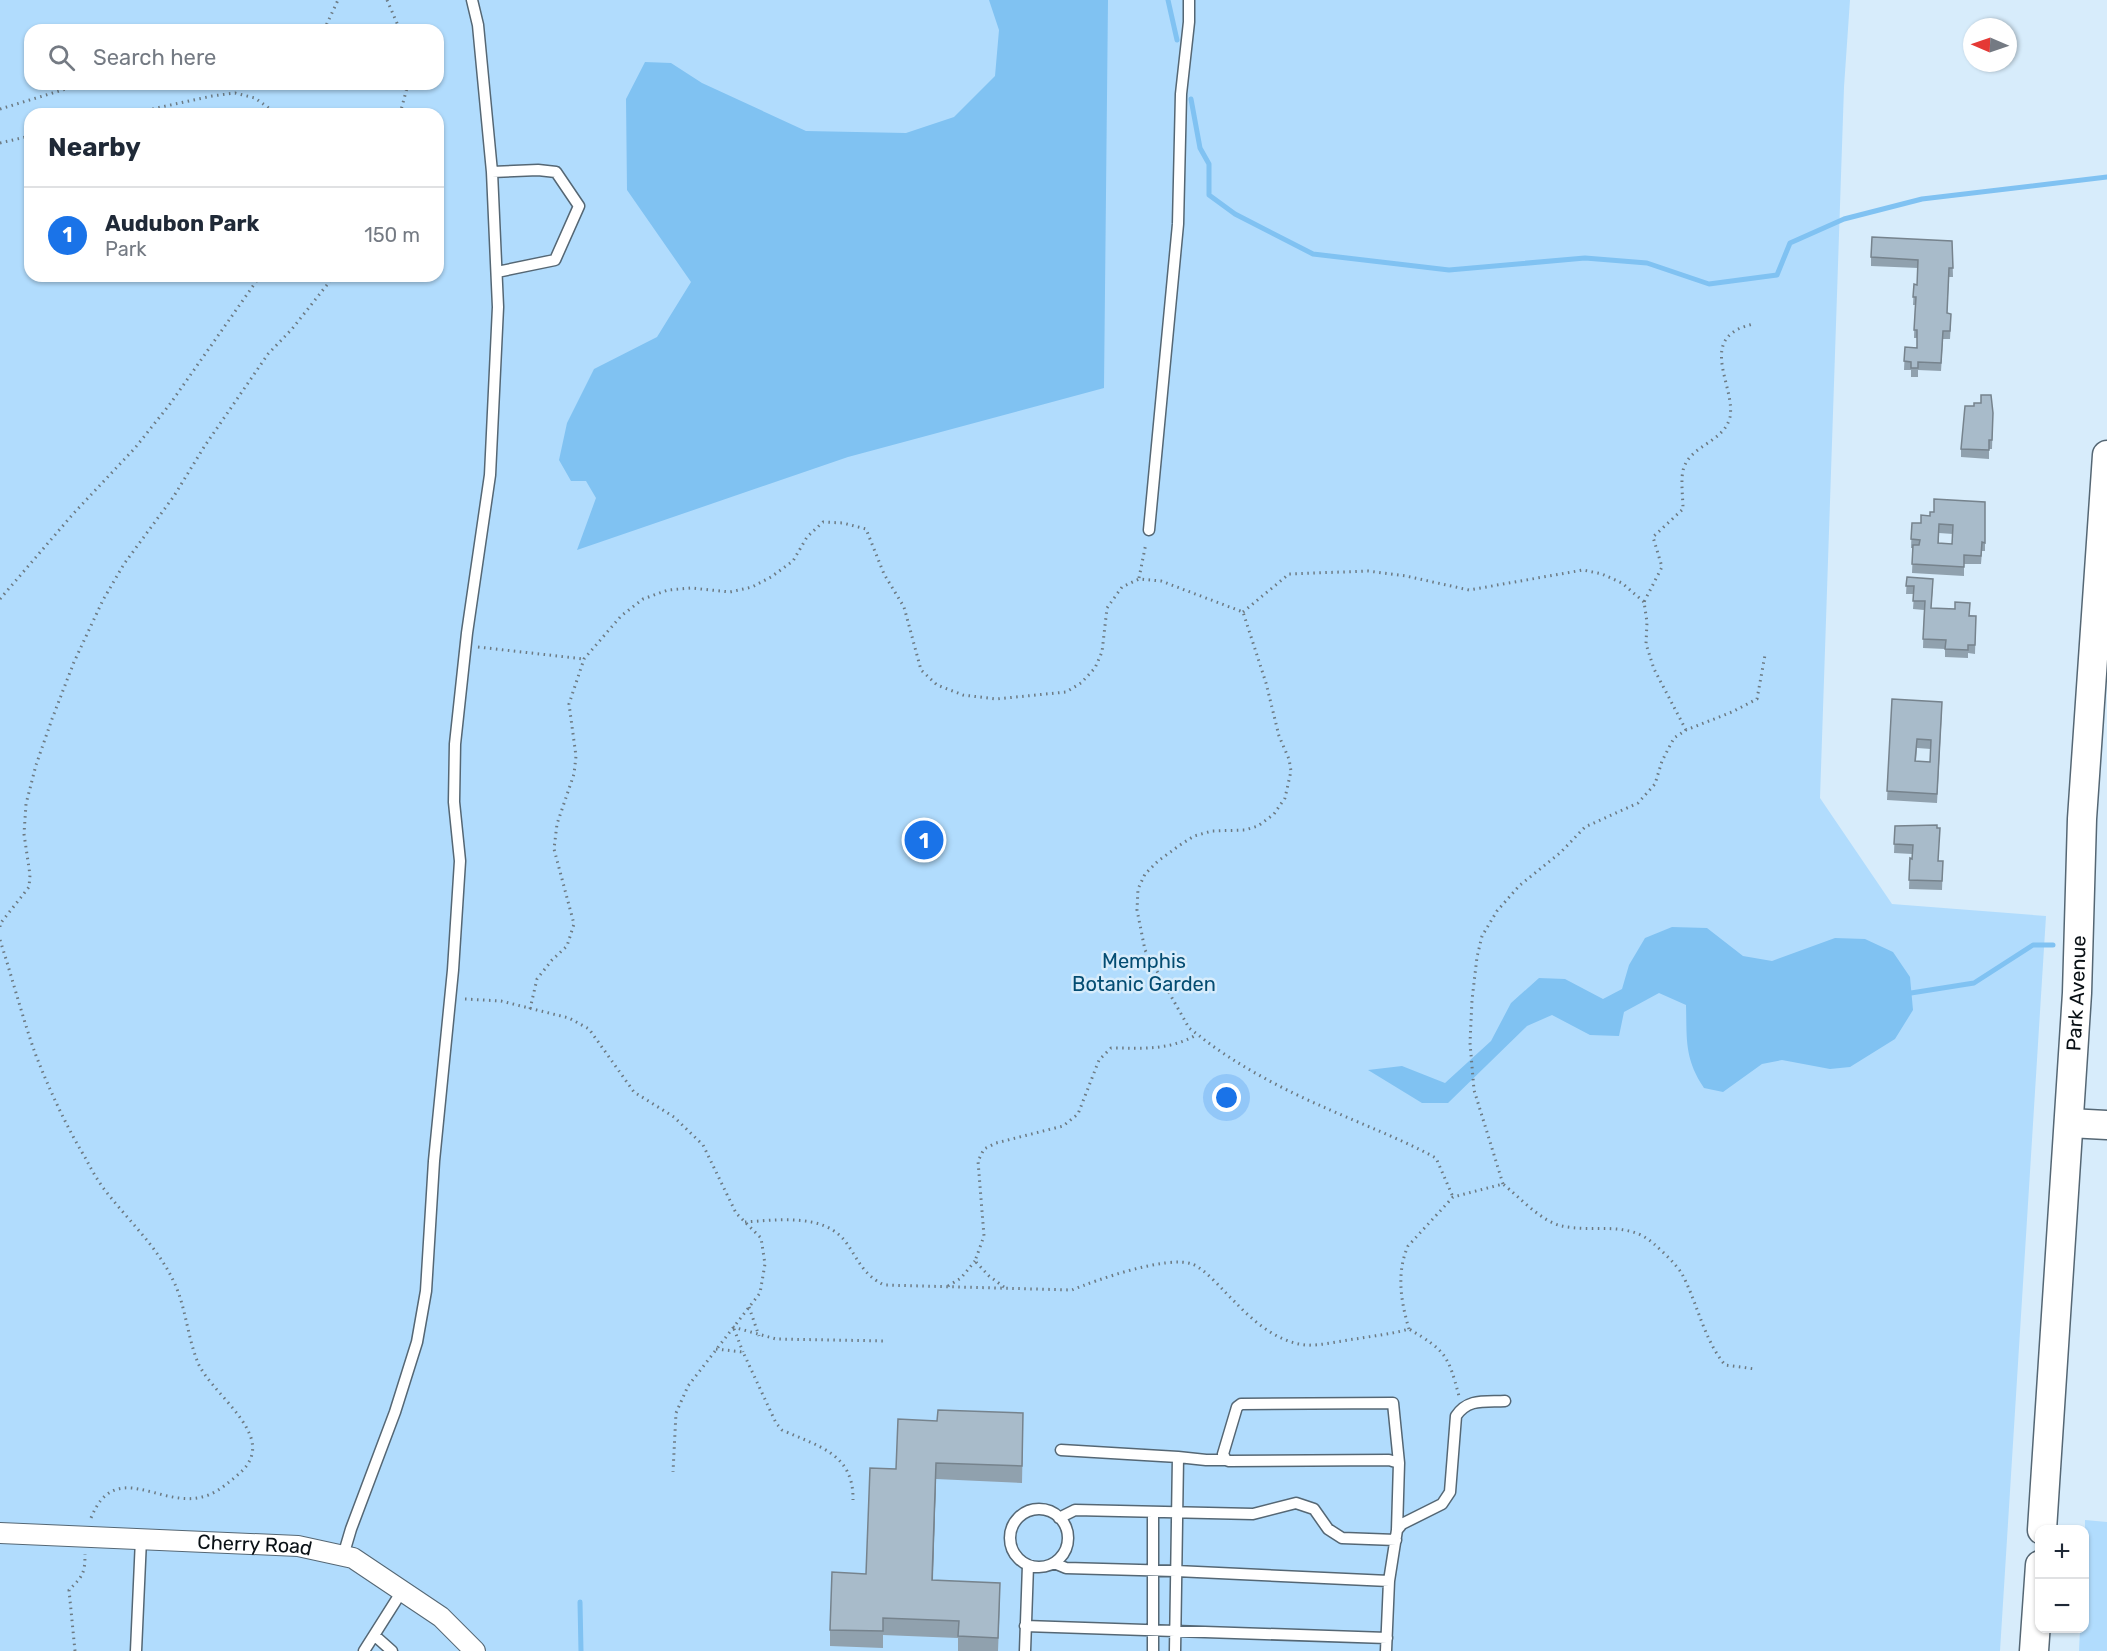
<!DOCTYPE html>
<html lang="en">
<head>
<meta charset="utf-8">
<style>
  :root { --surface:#fff; --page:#f6f6f7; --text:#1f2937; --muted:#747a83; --line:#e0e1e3; --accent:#1a73e8 }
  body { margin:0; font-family:Rubik,sans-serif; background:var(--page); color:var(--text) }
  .controls { position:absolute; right:18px; bottom:18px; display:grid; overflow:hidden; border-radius:12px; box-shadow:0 2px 4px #0004 }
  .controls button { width:54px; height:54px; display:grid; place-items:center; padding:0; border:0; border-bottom:2px solid var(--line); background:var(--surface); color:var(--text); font:30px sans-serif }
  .compass { position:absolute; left:1963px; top:18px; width:54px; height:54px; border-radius:50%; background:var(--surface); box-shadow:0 2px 4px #0004; rotate:272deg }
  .you { position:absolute; left:1227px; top:1098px; width:21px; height:21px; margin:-15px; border:4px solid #fff; border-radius:50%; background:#1a73e8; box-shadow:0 0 0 9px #1a73e833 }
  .badge { display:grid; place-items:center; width:39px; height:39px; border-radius:50%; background:var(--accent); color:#fff; font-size:20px; font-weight:700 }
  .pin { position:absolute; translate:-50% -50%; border:3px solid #fff; box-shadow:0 2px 6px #0006 }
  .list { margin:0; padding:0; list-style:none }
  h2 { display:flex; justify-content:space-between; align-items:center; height:78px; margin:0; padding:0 24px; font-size:26px }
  h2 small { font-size:20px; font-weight:400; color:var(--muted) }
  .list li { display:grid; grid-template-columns:39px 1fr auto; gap:18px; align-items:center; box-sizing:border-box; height:96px; padding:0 24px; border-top:2px solid var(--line) }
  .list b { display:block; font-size:22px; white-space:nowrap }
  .list p { margin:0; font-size:20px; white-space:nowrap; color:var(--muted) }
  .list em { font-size:20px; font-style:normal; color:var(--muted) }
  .icon { flex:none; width:33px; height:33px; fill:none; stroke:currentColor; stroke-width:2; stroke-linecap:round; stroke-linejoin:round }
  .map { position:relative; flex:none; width:2107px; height:1651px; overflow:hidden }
  .search { position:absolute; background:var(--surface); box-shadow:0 2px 4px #0004; left:24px; top:24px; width:420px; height:66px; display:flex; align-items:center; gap:15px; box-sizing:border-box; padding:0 21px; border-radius:18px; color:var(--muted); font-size:22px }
  .panel { position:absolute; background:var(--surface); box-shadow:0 2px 4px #0004; left:24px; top:108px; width:420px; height:174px; border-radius:18px }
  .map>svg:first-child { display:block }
  .green { fill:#b1dcfd; fill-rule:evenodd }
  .water { fill:#80c2f2 }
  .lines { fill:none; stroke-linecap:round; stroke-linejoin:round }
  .stream { stroke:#80c2f2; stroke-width:5 }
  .service-casing { stroke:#556774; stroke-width:13 }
  .minor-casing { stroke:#556774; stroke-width:22 }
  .secondary-casing { stroke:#556774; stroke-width:31 }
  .path { stroke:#6c7a83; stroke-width:3; stroke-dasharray:1.5 4.5; stroke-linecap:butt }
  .service { stroke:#fff; stroke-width:10 }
  .minor { stroke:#fff; stroke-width:20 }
  .secondary { stroke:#fff; stroke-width:28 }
  .wall { fill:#90a1ae; fill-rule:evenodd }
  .shaded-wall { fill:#76838d }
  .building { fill:#a8bbca; stroke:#76838d; stroke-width:1.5; fill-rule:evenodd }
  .labels { text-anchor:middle; stroke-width:5; stroke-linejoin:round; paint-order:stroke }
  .park-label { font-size:20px; fill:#034c72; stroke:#d7ecfb }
  .street-label { font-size:20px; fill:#091015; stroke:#d7ecfb }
</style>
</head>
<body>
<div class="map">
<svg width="2107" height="1651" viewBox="0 0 2107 1651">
  <rect width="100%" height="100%" fill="#d7ecfb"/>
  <path class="green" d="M0,0H1850L1844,87L1820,798L1892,904L2046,916L2000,1651H0ZM30,30H438V84H30ZM30,114H438V276H30Z
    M2085,1520L2107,1522V1651H2079L2080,1629L2084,1628Z"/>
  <path class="water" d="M989,0H1108L1104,388L848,457L577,550L596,498L586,481H571L559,460L567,423L594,369L657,337L691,282L627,190L626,99L645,62L671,63L702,83L806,131L906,133L954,117L995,76L999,30Z
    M1672,927L1707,928L1743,956L1772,961L1835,938L1865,939L1893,952L1910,977L1913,1010L1895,1039L1850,1067L1830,1069L1782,1060L1762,1064L1723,1092L1704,1088C1684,1058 1687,1039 1686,1005L1659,993L1624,1012L1619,1036L1590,1035L1552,1015L1527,1026L1448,1103H1422L1368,1070L1402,1066L1445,1083L1491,1041L1511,1003L1539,978L1565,979L1603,999L1622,989L1629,965L1645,938Z"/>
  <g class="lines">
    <path class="stream" d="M1168,0L1177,40
      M1191,99L1200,148L1209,164V195L1235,214L1313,254L1449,270L1585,258L1647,263L1709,284L1777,275L1790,243L1844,219L1922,199L2107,177
      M1911,993L1974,983L2033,945H2053
      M580,1602L581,1651"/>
    <defs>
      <path id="service" d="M492,172L538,170L556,172L579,206L555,260L497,272
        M1149,530L1178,224L1181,94L1189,22V0
        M1061,1450L1178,1457L1175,1651
        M1178,1457L1206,1460H1226
        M1010 1538a29 29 0 1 1 58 0a29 29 0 1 1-58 0Z
        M1059,1518L1075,1510L1253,1514L1296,1503L1314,1509L1328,1529L1342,1538L1396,1540
        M1397,1530L1399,1463L1393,1403L1241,1404L1237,1407L1223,1454L1226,1460L1229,1461L1389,1460L1399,1463
        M343,1556L351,1529L395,1412L417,1342L426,1291L434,1161L453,970L460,861L454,802L455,744L467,633L490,475L498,307L492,172L478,25L472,0
        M1054,1563L1066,1568L1176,1571L1389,1581
        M1025,1626L1387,1638
        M374,1635L392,1651
        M136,1651L141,1539
        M364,1651L402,1591
        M1025,1651L1028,1565
        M1153,1651V1512
        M1386,1651L1389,1581L1397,1530L1402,1524L1442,1504L1450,1492L1456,1416C1468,1398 1485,1402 1505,1401"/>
      <g id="minor">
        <path id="s1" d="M0,1533L298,1546L353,1558L441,1617L475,1651"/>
      </g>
      <g id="secondary">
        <path d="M2069,1123L2107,1125"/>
        <path id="s2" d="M2042,1530L2077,993L2082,819L2107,455"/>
        <path d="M2034,1651L2040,1565"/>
      </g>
    </defs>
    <use href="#service" class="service-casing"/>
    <use href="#minor" class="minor-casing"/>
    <use href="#secondary" class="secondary-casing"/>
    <path class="path" d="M387,0L400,30
      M324,30L338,0
      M0,109L82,84
      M129,114L212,96L235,93L255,98L277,114
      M400,114L408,84
      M0,143L30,136
      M1139,578L1146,543
      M0,599L73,514L135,448L170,404L260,276
      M1243,612L1289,574L1368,571L1406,576L1469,590L1583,570L1602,574L1622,583L1644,602
      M478,647L584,659
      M1686,730L1654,669L1646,644L1647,622L1644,602L1662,567L1653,537L1683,509C1683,497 1680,478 1684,467C1693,444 1724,442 1730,417C1735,391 1707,352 1732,333C1738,328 1746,326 1753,324
      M0,927V924L29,887L30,875L24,834L26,804L36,765L52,719L74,662L103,600L124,564L174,496L204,447L268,354L292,329L334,276
      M0,940C12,977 22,1016 35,1053C49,1089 66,1126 86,1159C92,1171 99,1183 108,1194C130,1222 157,1247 173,1280C186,1306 187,1336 198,1363C210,1390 259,1424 252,1454C249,1467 239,1474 229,1482C222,1488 212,1495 202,1497C159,1508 115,1458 91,1518
      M465,999L501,1001L569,1018L589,1029L634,1092L674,1117L703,1145L736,1213L761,1238L765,1264L760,1293L688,1386L676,1413L673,1472
      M530,1009L537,979L552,960L567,946L574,924L554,849L557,824L574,774L576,756L569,704L584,659L621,616L643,599L668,590L691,588L730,592L752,587L771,577L793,561L807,537L823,522L843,523L866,529L884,574L904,607L921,670L937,685L963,695L996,699L1066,692L1081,683L1095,668L1102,652L1107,608L1122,587L1139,579L1161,581L1243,612L1266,683L1279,736L1289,759L1291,771L1285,798L1274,814L1258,826L1245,830L1212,831L1194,836L1180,845L1158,861L1145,874L1138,889L1137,910L1145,950L1189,1028L1197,1034C1234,1064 1284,1090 1328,1109C1364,1125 1401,1139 1436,1158L1453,1197
      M1503,1184L1474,1090L1470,1043L1472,1000L1477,957L1482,936L1497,911L1519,886L1561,852L1585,827L1638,803L1655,784L1662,761L1674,738L1686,730L1732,712L1757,699L1765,655
      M745,1222C777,1220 823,1213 845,1241C859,1260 862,1274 884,1285L1072,1290C1096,1280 1167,1255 1192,1264C1206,1269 1224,1292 1236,1303C1254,1322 1278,1342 1305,1345C1321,1346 1339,1341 1355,1339C1373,1336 1392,1334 1409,1329C1446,1351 1448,1355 1459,1396
      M948,1286L961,1278L975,1261
      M1004,1287L989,1276L975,1261L984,1236L978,1161L984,1149L996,1143L1063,1126L1078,1114L1099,1060L1111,1048C1142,1048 1168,1051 1196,1035
      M749,1307L759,1336
      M733,1327L776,1339L886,1341
      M734,1329L743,1352
      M1409,1329C1401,1302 1396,1273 1408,1246L1453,1197L1503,1184C1519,1197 1542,1222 1562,1226C1593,1233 1628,1220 1654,1244C1663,1252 1676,1264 1682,1274C1698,1304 1703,1338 1725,1365L1755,1369
      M716,1349L743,1352L776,1423L782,1430C817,1446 854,1453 853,1500
      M75,1651L69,1590C83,1576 85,1573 85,1554"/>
    <use href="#service" class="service"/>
    <use href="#minor" class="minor"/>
    <use href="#secondary" class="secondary"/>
  </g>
  <path class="wall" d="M1952,241L1953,277H1949L1947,314L1951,322L1950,339H1943L1941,371L1918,370V377H1911V370H1904L1905,347L1917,348V338H1914L1915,305H1913L1914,284L1917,285L1918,268L1871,266V257Z
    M1981,403L1993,413L1992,449H1989V459L1961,457V449L1974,406Z
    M1930,512L1985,543V551H1982L1981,564H1964V576L1912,573L1913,548H1911L1912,523H1921L1930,516ZM1939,533L1953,534L1952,544L1939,543Z
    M1907,577L1933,587L1931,608L1976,616L1975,654L1968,653V658L1945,657V649L1923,648L1924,610L1913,609L1914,594H1906Z
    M1892,699L1942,711L1937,803L1887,800ZM1917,748L1931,749L1930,762L1916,761Z
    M1895,826L1939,861H1943L1942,890L1909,889L1910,858L1912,859V854L1894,853Z
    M1023,1429L1022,1483L936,1479L933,1580L1000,1600L998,1651H958V1638L883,1635V1648L830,1646V1630L866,1574L896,1469Z"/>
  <path class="shaded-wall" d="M936,1463V1479L932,1597V1580Z"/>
  <path class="building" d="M1872,237L1952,241L1953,268H1949L1947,313L1951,314L1950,331H1943L1941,363L1918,362V368H1911V362L1904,361L1905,347L1917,348V330H1914L1916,297H1913L1914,284L1917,285L1918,260L1871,257Z
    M1981,395H1991L1993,413L1992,440H1989V450L1961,449L1965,406H1974V403H1981Z
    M1934,499L1985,502V543L1982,542L1981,556L1964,555V567L1912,564L1913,545H1919L1920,540L1911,539L1912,523H1921V515L1930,516V512H1934ZM1939,524L1953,525L1952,544L1938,543Z
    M1907,577L1933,579L1931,608L1955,609V602L1970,603L1969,616H1976L1975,645H1968V650L1945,649L1946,640L1923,639L1925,601H1913L1914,586H1906Z
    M1892,699L1942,702L1937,794L1887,791ZM1917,739L1931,740L1930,762L1915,761Z
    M1937,825V828H1940L1938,861H1943L1942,881L1909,880L1910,858L1912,859L1913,845L1894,844L1895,826Z
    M938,1410L1023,1413L1022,1466L936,1463L932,1580L1000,1583L998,1638L958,1636L959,1621L883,1618V1631L830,1630L832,1572L866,1574L870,1468L896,1469L898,1419L937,1421Z"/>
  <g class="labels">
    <g class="park-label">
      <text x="1144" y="968">Memphis<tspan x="1144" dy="23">Botanic Garden</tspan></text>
    </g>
    <g class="street-label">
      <text dy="7" stroke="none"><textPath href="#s2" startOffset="538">Park Avenue</textPath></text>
      <text dy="7" stroke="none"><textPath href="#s1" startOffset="255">Cherry Road</textPath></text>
    </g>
  </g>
</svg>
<div class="controls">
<button>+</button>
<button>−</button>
</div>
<svg class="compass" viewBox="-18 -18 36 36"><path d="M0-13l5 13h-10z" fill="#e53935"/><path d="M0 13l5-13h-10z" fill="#747a83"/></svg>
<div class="you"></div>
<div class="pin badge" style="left:924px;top:840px">1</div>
<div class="search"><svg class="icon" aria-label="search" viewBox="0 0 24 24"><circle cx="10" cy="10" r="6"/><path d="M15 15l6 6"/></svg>Search here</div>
<section class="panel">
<h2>Nearby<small></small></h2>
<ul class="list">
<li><span class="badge">1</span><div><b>Audubon Park</b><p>Park</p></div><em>150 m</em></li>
</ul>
</section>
</div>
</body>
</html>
